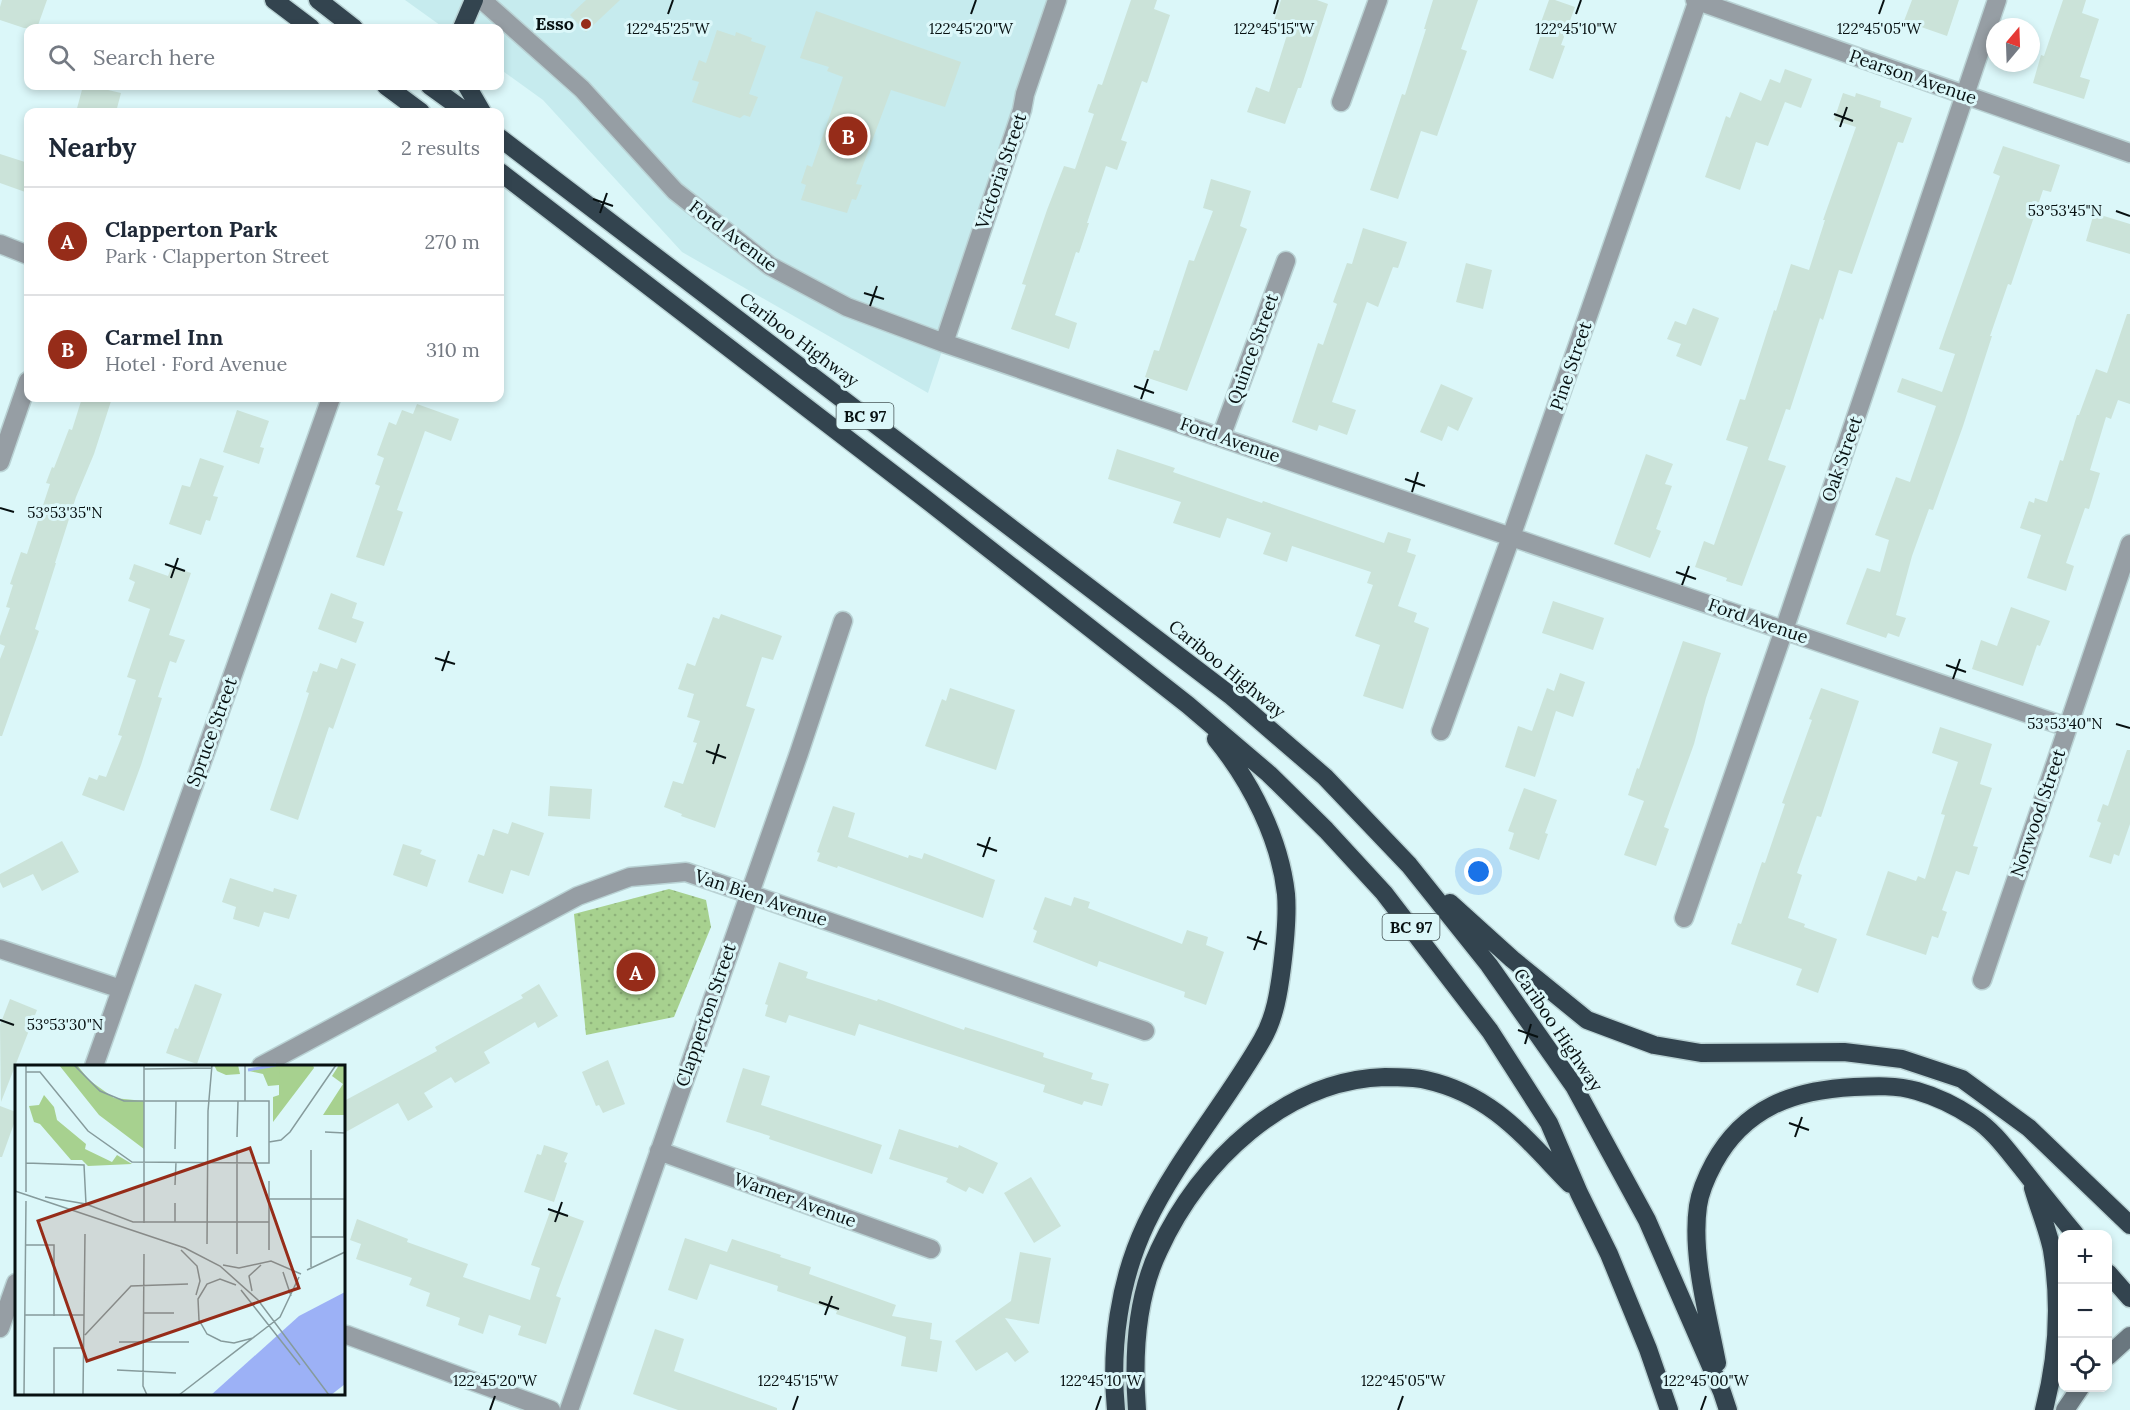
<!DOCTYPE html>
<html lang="en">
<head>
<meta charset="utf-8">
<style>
  :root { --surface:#fff; --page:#f2f2f3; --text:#1f2937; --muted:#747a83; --line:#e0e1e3; --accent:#962c19 }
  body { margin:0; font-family:Lora,serif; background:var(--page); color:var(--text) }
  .controls { position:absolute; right:18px; bottom:18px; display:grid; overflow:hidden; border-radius:12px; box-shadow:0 3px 9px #0003 }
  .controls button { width:54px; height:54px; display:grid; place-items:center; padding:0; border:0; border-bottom:2px solid var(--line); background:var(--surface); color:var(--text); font:30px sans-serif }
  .compass { position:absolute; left:1986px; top:18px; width:54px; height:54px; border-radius:50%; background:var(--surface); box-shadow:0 3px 9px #0003; rotate:19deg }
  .you { position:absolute; left:1479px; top:872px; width:21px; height:21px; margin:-15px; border:4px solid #fff; border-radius:50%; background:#1a73e8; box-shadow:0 0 0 9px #1a73e833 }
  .badge { display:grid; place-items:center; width:39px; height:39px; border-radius:50%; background:var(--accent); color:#fff; font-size:20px; font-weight:700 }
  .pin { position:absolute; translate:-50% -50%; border:3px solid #fff; box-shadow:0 2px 6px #0006 }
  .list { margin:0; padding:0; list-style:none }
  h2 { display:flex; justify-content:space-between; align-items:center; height:78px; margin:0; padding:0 24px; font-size:26px }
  h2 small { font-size:20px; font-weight:400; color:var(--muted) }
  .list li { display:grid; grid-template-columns:39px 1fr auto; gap:18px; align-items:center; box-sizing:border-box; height:108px; padding:0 24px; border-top:2px solid var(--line) }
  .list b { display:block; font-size:22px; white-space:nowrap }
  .list p { margin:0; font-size:20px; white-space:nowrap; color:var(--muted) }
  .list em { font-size:20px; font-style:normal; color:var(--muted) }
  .icon { flex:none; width:33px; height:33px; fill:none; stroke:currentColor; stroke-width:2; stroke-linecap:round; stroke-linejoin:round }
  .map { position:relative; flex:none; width:2130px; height:1410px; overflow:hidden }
  .search { position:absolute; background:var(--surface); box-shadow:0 3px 9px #0003; left:24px; top:24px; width:480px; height:66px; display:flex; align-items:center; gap:15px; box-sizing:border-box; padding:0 21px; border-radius:12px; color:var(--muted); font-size:22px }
  .panel { position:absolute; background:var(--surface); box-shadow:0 3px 9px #0003; left:24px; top:108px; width:480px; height:294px; border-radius:12px }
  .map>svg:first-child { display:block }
  .built { fill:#c6ebee }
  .park { fill:url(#park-dots) }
  .building { fill:#cbe3d9 }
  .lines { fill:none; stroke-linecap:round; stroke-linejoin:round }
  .street-casing { stroke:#b9d2d4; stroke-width:21 }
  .secondary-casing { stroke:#b9d2d4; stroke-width:21 }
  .highway-casing { stroke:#b9d2d4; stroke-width:21 }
  .street { stroke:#969ea4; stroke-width:18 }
  .secondary { stroke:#6a777f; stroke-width:18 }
  .highway { stroke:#33444f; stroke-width:18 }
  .ticks { fill:none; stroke:#071011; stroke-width:2 }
  .poi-dot { fill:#962c19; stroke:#dbf7f9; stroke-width:2 }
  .labels { text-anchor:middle; stroke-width:6; stroke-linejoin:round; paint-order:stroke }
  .shield { fill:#dbf7f9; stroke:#475557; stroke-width:1.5 }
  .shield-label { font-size:16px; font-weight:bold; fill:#071011 }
  .poi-label { font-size:18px; font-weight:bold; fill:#071011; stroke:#dbf7f9; text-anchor:end }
  .street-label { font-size:18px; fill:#071011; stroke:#dbf7f9 }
  .inset-river { fill:none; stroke:#9cb1f6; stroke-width:3 }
  .inset-road { fill:none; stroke:#869b9c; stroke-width:1.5 }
  .view { fill:#962c19; fill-opacity:0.15; stroke:#962c19; stroke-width:3 }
  .inset-edge { fill:none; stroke:#071011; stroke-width:3 }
  .ticks-label { font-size:15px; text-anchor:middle; fill:#071011; stroke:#dbf7f9; stroke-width:6; stroke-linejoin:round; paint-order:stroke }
</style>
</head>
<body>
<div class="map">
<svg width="2130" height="1410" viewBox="0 0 2130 1410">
  <defs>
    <pattern id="park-dots" width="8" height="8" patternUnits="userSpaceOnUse" patternTransform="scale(1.5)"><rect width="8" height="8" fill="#a7d18f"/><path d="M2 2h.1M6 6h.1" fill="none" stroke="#8eb27a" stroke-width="1.8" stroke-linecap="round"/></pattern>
  </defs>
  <rect width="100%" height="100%" fill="#dbf7f9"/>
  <path class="built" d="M405,0H1059L928,393L682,252L543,100L500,69V28H444Z"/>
  <path class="park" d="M669,889L706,900L711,927L674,1017L586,1035L574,914Z"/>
  <path class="building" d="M2,0H47L37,28H24L0,20V7Z
    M586,0H620L586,32L570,15Z
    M1131,0H1157L1154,9L1170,15L1147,83L1142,81L1121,140L1127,142L1117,170L1106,166L1087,223H1089L1079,253L1076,252L1055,315L1077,323L1069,349L1011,329L1026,285L1022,284L1047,210L1064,166L1075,169L1094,114L1088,112L1098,84L1102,85Z
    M1281,0H1317L1328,4L1301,88H1298L1285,124L1247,112L1256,87L1269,92L1287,35L1271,30Z
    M1433,0H1478L1461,49L1467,51L1437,136L1421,131L1398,199L1370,190L1402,94L1405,95L1426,29H1424Z
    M1549,0H1555L1575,7L1561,45L1565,46L1553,79L1529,70L1540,37L1536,36Z
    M1912,0H1959L1947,36L1904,21Z
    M2063,0H2086L2082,13L2099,19L2080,77L2090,80L2084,99L2033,83L2041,55L2044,56Z
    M816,11L961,62L945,107L891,90L856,184L862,185L856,200L852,199L847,213L801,200L806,185L801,183L807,165L812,167L843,77L827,71L829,67L800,58Z
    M717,30L735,36L736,32L752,38L751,41L766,46L749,94L758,97L750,117L744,115L740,118L692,102L699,82L692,80L699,60L706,63Z
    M1785,69L1812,79L1801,108L1785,102L1768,146L1756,142L1740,190L1705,177L1726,116L1730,118L1740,92L1761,101L1770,79L1780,83Z
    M83,86H91L121,93L116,112H76Z
    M1843,93L1855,97L1856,93L1881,101L1880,107L1912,118L1903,143L1898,142L1852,274L1839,270L1823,320L1820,318L1790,410L1786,409L1768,460L1786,466L1742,586L1726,581L1727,578L1695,567L1704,541L1714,545L1748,447L1726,440L1740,399L1745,400L1774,310L1776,311L1791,264L1809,270L1825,220H1823L1856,127L1834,120Z
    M2003,146L2060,165L2051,192L2043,190L2011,285L2008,284L1990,336H1992L1963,426L1933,510L1929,509L1912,556L1896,615L1906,618L1899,637L1888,633L1886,638L1846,624L1867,568L1880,572L1889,540L1875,535L1896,477L1910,482L1936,406L1897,392L1902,378L1942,392L1955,354L1939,349L2000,176L1993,173Z
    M0,154L28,163V193L0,183Z
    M1211,179L1251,191L1240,226L1247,229L1187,391L1145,377L1154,350L1159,351L1189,260L1194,261L1213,211L1203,208Z
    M2094,213L2130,224V254L2086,241Z
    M1363,228L1407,242L1398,268L1393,267L1378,307L1367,302L1332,402L1356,410L1347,435L1319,425L1317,431L1292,422L1318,343L1323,345L1337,304L1333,302L1347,263L1352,264Z
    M1466,263L1492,270L1483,309L1456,302Z
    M1693,308L1719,318L1701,366L1676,356L1681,344L1667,339L1675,321L1686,325Z
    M2127,314H2130V404L2118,400L2111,419L2106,417L2090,470L2100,473L2089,509L2085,508L2066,563L2074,566L2066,591L2027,578L2041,535L2020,528L2029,501L2034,503L2035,498L2047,502L2060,460L2063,461L2077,415H2079L2096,369L2107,373Z
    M1441,384L1473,398L1458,431L1448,426L1442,441L1420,432Z
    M82,398H112L94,454L76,497L55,563H56L35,629L39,631L2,736H0V659L5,646L0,644V636L10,608L6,607L13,585L10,584L21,552L27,554L50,484L46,483L52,467L54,468L69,429L72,430Z
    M417,404L459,419L451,441L425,431L397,510L403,512L384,566L356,557L380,486L375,484L384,458L377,455L389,422L396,425L402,410L413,414Z
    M237,410L269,421L260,447L264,448L259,464L223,452Z
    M1117,449L1175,468L1173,472L1262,503L1263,501L1384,543L1388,532L1411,539L1407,552L1416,555L1398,606L1417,613L1414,622L1429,628L1403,709L1363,696L1380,645L1355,636L1373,585L1367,583L1371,572L1292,546L1287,562L1263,554L1271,533L1227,518L1220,538L1173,523L1181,502L1108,479Z
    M1646,454L1673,464L1665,484L1672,486L1656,529L1661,531L1650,558L1614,544Z
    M200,458L224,466L213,496L218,497L210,521L206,520L201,535L169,524L182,485L190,487Z
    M134,564L168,576L172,566L191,573L169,635L185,640L176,663L170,661L158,697L162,698L141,765L124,811L82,795L89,777L97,780L99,775L106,777L122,736L118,735L136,680L127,677L150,609L128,601L135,582L129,579Z
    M331,593L357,603L352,618L364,622L356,643L318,629Z
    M1553,601L1604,618L1593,650L1542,633Z
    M2011,607L2050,621L2040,646L2037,645L2023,686L1972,669L1981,640L1997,646Z
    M721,614L782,636L773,660L762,657L746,706L755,709L715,828L681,816L682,814L664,807L673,781L683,784L697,743L693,742L700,721L687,717L694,694L678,689L687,663L695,666L713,617L719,619Z
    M1683,641L1721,653L1706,698L1694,744L1664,827L1669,829L1656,866L1624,855L1644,801L1628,795L1637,768L1639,769Z
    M341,658L356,664L333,729L329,727L298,820L270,810L301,718L309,693L306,692L313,671L317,672L320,663L337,669Z
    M1560,673L1585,682L1573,717L1556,711L1535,777L1505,767L1518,726L1532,731L1547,688L1554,691Z
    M950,688L1015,710L996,770L925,746L942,699L946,701Z
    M1821,688L1859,701L1821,817L1817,816L1797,873L1802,875L1788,918L1805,924L1804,927L1837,939L1818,993L1796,985L1802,969L1731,944L1738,923L1741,924L1762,862L1765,863L1785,804L1782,803L1812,720L1809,719Z
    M1940,727L1992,744L1980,784L1992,788L1973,846L1978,847L1969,875L1956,871L1942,910L1947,912L1938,938L1932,936L1926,955L1866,935L1888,871L1916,881L1918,876L1925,879L1945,815L1941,814L1958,762L1932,753Z
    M2127,750H2130V824L2119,856L2114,854L2111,864L2089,857L2101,823L2097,821L2103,804L2108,806Z
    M550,786L592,789L590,819L548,816Z
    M1524,788L1557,800L1545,833L1548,834L1539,860L1509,849L1514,833L1508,831Z
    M833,806L855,813L848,837L908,858L909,855L922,859L924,853L995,880L983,918L838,866L837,868L817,861L820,853L817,852Z
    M512,822L544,833L529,876L511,870L503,894L468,882L478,854L484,856L493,829L508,834Z
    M62,841L79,872L42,891L33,874L3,888L0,882V874Z
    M403,844L422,850L420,854L436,860L427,887L393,875Z
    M230,878L273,892L274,888L297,895L289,919L264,912L259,927L233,919L236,907L222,902Z
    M1045,897L1071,906L1074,897L1090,902L1088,908L1182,944L1187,930L1208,937L1206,945L1224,952L1206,1005L1184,997L1185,992L1099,961L1097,967L1033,942L1037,931L1033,929Z
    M779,962L808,972L806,978L877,1001L878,999L964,1030L965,1027L987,1034L1044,1053L1043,1057L1093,1073L1091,1079L1109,1084L1102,1106L1084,1101L1082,1105L1043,1092L1045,1085L859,1024L855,1036L789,1015L786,1023L765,1016L768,1005L765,1004Z
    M195,984L222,994L197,1064L166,1053L175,1028L178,1029Z
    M539,984L558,1016L538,1028L535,1022L484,1052L490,1063L455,1083L451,1077L424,1093L433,1107L408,1121L398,1103L344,1133V1101L437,1051L435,1047L523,998L521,995Z
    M10,999L37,1010L1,1102L0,1025Z
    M608,1060L625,1104L603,1113L599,1105L596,1106L582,1072Z
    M743,1068L770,1076L761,1105L882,1145L872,1174L769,1139L770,1136L726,1122Z
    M0,1106L16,1112V1118L2,1157H0Z
    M899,1129L958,1148L959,1145L998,1163L983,1194L969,1187L966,1192L946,1182L948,1178L889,1159Z
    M544,1145L568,1153L564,1162L567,1163L554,1202L524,1192L537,1154L541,1155Z
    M1031,1177L1061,1226L1034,1243L1004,1193Z
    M551,1209L584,1221L556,1296L561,1298L546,1344L518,1335L521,1326L489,1315L483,1334L458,1325L460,1318L426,1306L430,1293L409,1285L412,1278L356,1259L361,1244L350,1240L357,1219L408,1239L407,1242L468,1264L463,1277L530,1300L540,1268L531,1265Z
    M685,1238L727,1252L732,1239L781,1255L780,1257L811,1267L809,1274L896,1305L892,1316L932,1323L930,1339L942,1341L937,1372L901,1366L906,1337L836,1314L837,1311L777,1291L778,1286L710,1264L697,1300L668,1290Z
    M1020,1252L1051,1258L1039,1324L1005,1318L1029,1352L1015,1362L1007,1352L976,1371L955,1341L1011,1301Z
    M655,1329L684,1339L674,1371L777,1408V1410H678L633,1394Z"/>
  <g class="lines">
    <defs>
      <path id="street" d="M482,0L582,89L675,191L770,266L847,307L944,343L2067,727
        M1695,0L2130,153
        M1341,102L1378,0
        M0,244L28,255
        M944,343L1022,110L1025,94L1057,0
        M1221,437L1286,261
        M0,462L28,381
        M1441,731L1511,537L1698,0
        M1684,918L1784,630L1997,0
        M0,949L121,989
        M1982,980L2130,544
        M94,1066L331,398
        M261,1066L578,896L630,877L686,872L1145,1031
        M659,1151L931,1249
        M0,1328L16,1283
        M347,1335L551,1410
        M569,1410L799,753L843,621"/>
      <path id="secondary" d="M2108,1356L2130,1336
        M2065,1410L2080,1388"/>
      <path id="highway" d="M274,0L311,28
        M318,0L354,28
        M462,28L474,0
        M386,86L421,112
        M430,86L466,112
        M467,86L482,112
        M500,138L1230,695L1325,777L1409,865L1489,965L1574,1086L1647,1220L1722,1392L1728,1410
        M500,172L923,497L1188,705L1269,774L1326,830L1384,893L1490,1031L1549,1123L1579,1193L1609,1254L1648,1349L1669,1410
        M1450,903L1512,959L1587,1020L1654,1045L1701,1053L1844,1052L1902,1059L1962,1079L2029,1128L2130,1225
        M2033,1188C2039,1209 2048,1230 2052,1250C2061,1305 2058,1356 2044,1410
        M2108,1273L2130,1298
        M1717,1363C1708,1315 1691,1255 1698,1206C1700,1192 1707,1176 1714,1163C1744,1108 1793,1090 1854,1087C1875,1086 1896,1085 1917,1091C1938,1097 1956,1106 1974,1118C1993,1130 2007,1150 2021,1167C2039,1190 2057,1212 2075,1234
        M1116,1410C1110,1348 1119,1281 1146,1224C1177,1159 1226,1103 1262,1040C1275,1018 1279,991 1282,967C1285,943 1288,917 1286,894C1280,839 1251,782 1216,739
        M1137,1410C1133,1357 1136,1298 1159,1250C1200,1162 1284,1080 1385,1077C1398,1077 1413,1077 1426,1080C1493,1095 1525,1138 1570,1184"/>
    </defs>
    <use href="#street" class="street-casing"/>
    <use href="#secondary" class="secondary-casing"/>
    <use href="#highway" class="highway-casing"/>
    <use href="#street" class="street"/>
    <use href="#secondary" class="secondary"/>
    <use href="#highway" class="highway"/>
  </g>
  <path class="ticks" d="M668,14L673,0M971,14L976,0M1274,14L1278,0M1576,14L1581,0M1879,14L1884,0M1834,114L1853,121M1840,127L1847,107M593,199L613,206M2116,211L2130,216M600,213L607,193M864,293L884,299M870,306L877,286M1134,386L1154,393M1141,399L1148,379M1405,479L1425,486M1412,492L1418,472M0,508L14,512M165,564L185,571M1676,572L1696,579M171,578L178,558M1682,585L1689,566M435,658L455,664M1946,665L1966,672M442,671L449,651M1953,679L1960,659M2116,724L2130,728M706,751L726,758M713,764L719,744M977,844L997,851M983,857L990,837M1247,937L1267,944M1254,950L1261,931M0,1020L14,1025M1518,1030L1538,1037M1525,1044L1531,1024M1789,1123L1809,1130M1795,1137L1802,1117M548,1209L568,1216M555,1222L562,1202M819,1302L839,1309M825,1315L832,1296M490,1410L495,1396M793,1410L798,1396M1096,1410L1101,1396M1398,1410L1403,1396M1701,1410L1706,1396"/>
  <circle class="poi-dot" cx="586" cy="24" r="6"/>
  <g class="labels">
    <g class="shield">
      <rect x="836.5" y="403" width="57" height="26" rx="4.5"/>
      <rect x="1382.5" y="914" width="57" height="26" rx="4.5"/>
    </g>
    <g class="shield-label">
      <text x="865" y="422">BC 97</text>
      <text x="1411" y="933">BC 97</text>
    </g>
    <g class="poi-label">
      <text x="574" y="30">Esso</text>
    </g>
    <g class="street-label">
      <text transform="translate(1913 77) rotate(19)" y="6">Pearson Avenue</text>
      <text transform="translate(1001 171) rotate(-71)" y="6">Victoria Street</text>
      <text transform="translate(733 236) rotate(37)" y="6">Ford Avenue</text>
      <text transform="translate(799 340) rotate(37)" y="6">Cariboo Highway</text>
      <text transform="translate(1253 349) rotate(-70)" y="6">Quince Street</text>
      <text transform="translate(1571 366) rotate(-71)" y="6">Pine Street</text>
      <text transform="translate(1230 440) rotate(19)" y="6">Ford Avenue</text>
      <text transform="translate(1842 459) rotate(-71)" y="6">Oak Street</text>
      <text transform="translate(1758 621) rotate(19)" y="6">Ford Avenue</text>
      <text transform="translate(1227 669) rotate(39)" y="6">Cariboo Highway</text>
      <text transform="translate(212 732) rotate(-70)" y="6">Spruce Street</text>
      <text transform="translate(2038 813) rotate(-71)" y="6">Norwood Street</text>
      <text transform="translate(761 898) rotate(19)" y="6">Van Bien Avenue</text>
      <text transform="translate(706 1015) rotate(-71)" y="6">Clapperton Street</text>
      <text transform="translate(1558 1030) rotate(56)" y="6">Cariboo Highway</text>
      <text transform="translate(795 1200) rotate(20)" y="6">Warner Avenue</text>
    </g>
  </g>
  <g transform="translate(15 1065)">
    <rect width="330" height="330" fill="#dbf7f9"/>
    <path d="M199,0H223L225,9L211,10L202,6ZM265,0H298L299,3L258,57V32L264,30V20L253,21L248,9L234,6ZM29,30L39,42L42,55L71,79L70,84L97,97L102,90L117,99L73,101L67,95H56L25,59L19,57L14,41L24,40Z" fill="#a7d18f"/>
    <path d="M44,0H62L74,15L99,33L129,36V84L84,50ZM264,0H299L265,44ZM324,0H330V50H308L328,19L317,11Z" fill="#a7d18f"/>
    <path d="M330,227V319L316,330H196L284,251Z" fill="#9cb1f6"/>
    <path class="inset-river" d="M233,5L261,0"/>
    <path class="inset-road" d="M11,0V127M129,0V158M230,0V36M129,4L197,3M11,7H25L73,66L117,97L254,98V36H109L85,26L59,0M310,67L330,68M222,72L223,36M254,77L266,75L275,67L321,0M160,84L161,36M222,85V189M11,98L69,100L71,139M254,116V185M160,120L161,97M0,126L170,183L205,201L243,235L314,330M30,132L71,139L118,157H254M254,134H329M160,157V138M296,172H329L330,93M192,179L193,46L197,0M11,180H39V251M166,185L182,201L185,216L181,230M129,189L128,321L132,330M208,200L224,203L256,196L286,209M296,202V85M292,205L330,187M268,207L276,231M221,220L205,214L192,219L183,234L184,255L192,269L206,276L219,278L238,273M226,225L285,300M237,226L234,211L246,200M128,248H159M10,250H69M70,270L116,221L173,219M104,277H174M102,305L161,308M9,330L11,136M39,330V283H69M68,330L70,169M164,330L265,252L284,212"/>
    <path class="view" d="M235,83L284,223L72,296L23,156Z"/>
    <rect width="330" height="330" class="inset-edge"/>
  </g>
  <g class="ticks-label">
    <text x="668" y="34">122°45'25"W</text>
    <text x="971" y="34">122°45'20"W</text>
    <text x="1576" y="34">122°45'10"W</text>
    <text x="1274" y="34">122°45'15"W</text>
    <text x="1879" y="34">122°45'05"W</text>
    <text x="2065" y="216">53°53'45"N</text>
    <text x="65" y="518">53°53'35"N</text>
    <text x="2065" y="729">53°53'40"N</text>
    <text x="65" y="1030">53°53'30"N</text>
    <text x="495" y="1386">122°45'20"W</text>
    <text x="798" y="1386">122°45'15"W</text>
    <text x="1101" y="1386">122°45'10"W</text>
    <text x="1403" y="1386">122°45'05"W</text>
    <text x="1706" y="1386">122°45'00"W</text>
  </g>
</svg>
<div class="controls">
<button>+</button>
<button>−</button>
<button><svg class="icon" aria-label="locate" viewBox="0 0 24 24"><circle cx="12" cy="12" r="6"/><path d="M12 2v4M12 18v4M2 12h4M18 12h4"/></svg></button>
</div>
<svg class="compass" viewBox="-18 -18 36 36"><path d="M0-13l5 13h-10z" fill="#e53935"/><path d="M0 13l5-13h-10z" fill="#747a83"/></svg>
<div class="you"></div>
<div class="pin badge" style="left:636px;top:972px">A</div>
<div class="pin badge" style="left:848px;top:136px">B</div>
<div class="search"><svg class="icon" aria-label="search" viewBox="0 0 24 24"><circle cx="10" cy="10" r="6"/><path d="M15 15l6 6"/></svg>Search here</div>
<section class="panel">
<h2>Nearby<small>2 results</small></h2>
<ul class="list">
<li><span class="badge">A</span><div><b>Clapperton Park</b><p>Park · Clapperton Street</p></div><em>270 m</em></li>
<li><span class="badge">B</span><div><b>Carmel Inn</b><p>Hotel · Ford Avenue</p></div><em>310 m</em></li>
</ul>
</section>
</div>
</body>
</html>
